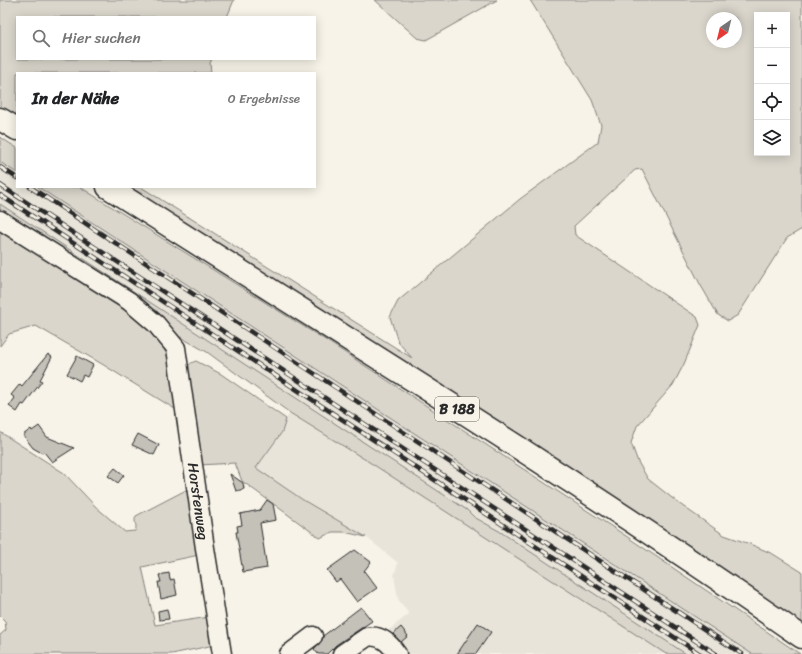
<!DOCTYPE html>
<html lang="de">
<head>
<meta charset="utf-8">
<style>
  :root { --surface:#fff; --page:#f2f2f2; --text:#202124; --muted:#757577; --line:#e0e0e0 }
  body { margin:0; font-family:Sriracha,sans-serif; background:var(--page); color:var(--text) }
  .controls { position:absolute; right:12px; top:12px; display:grid; overflow:hidden; border-radius:0px; box-shadow:0 2px 10px #0003 }
  .controls button { width:36px; height:36px; display:grid; place-items:center; padding:0; border:0; border-bottom:1px solid var(--line); background:var(--surface); color:var(--text); font:20px sans-serif }
  .compass { position:absolute; left:706px; top:12px; width:36px; height:36px; border-radius:50%; background:var(--surface); box-shadow:0 2px 10px #0003; rotate:215deg }
  .list { margin:0; padding:0; list-style:none }
  h2 { display:flex; justify-content:space-between; align-items:center; height:52px; margin:0; padding:0 16px; font-size:17px }
  h2 small { font-size:13px; font-weight:400; color:var(--muted) }
  .icon { flex:none; width:22px; height:22px; fill:none; stroke:currentColor; stroke-width:2; stroke-linecap:round; stroke-linejoin:round }
  .map { position:relative; flex:none; width:802px; height:654px; overflow:hidden }
  .search { position:absolute; background:var(--surface); box-shadow:0 2px 10px #0003; left:16px; top:16px; width:300px; height:44px; display:flex; align-items:center; gap:10px; box-sizing:border-box; padding:0 14px; border-radius:0px; color:var(--muted); font-size:15px }
  .panel { position:absolute; background:var(--surface); box-shadow:0 2px 10px #0003; left:16px; top:72px; width:300px; height:116px; border-radius:0px }
  .map>svg:first-child { display:block }
  .built { fill:#e8e4da }
  .green { fill:#dad6cc; stroke:#82807c; fill-rule:evenodd }
  .building { fill:#c4c1b9; stroke:#2b2b2b }
  .lines { fill:none; stroke-linecap:round; stroke-linejoin:round }
  .minor-casing { stroke:#2b2b2b; stroke-width:21 }
  .major-casing { stroke:#2b2b2b; stroke-width:25 }
  .minor { stroke:#f7f3e8; stroke-width:18 }
  .major { stroke:#f7f3e8; stroke-width:22 }
  .rail-casing { stroke:#2b2b2b; stroke-width:4.5 }
  .rail { stroke:#f7f3e8; stroke-width:3; stroke-dasharray:9; stroke-linecap:butt }
  .labels { text-anchor:middle; stroke-width:3.5; stroke-linejoin:round; paint-order:stroke }
  .shield { fill:#f7f3e8; stroke:#686764; stroke-width:1 }
  .shield-label { font-size:14px; font-weight:bold; fill:#2b2b2b }
  .street-label { font-size:15px; fill:#2b2b2b; stroke:#f7f3e8 }
</style>
</head>
<body>
<div class="map">
<svg width="802" height="654" viewBox="0 0 802 654">
  <rect width="100%" height="100%" fill="#f7f3e8"/>
  <filter id="ink" filterUnits="userSpaceOnUse"><feTurbulence type="fractalNoise" baseFrequency=".025" numOctaves="2"/><feDisplacementMap in="SourceGraphic" scale="8" xChannelSelector="R" yChannelSelector="G"/><feConvolveMatrix kernelMatrix="1 2 1 2 8 2 1 2 1" color-interpolation-filters="sRGB"/></filter>
  <g filter="url(#ink)">
    <path class="built" d="M0,162L17,173V187H38L752,654H686L499,531L474,517L467,510L0,204Z
      M290,413L374,465L666,654H401L385,633L409,614L398,599L394,575L398,563L366,537L303,500L256,468L282,432L286,419Z"/>
    <path class="green" d="M0,0H234L227,17H17V59H212L210,63L211,73H17V121L0,110Z
      M375,0H497L426,40L417,38Z
      M530,0H802V229L787,238L738,315L728,321L718,315L700,284L642,169L635,170L574,226L575,235L697,317L700,325L684,364L673,385L637,426L631,443L638,462L648,479L681,505L724,535L750,544L773,554L802,572V629L122,187H141L412,358L398,342L390,317L398,301L520,199L598,142L601,125L592,100ZM757,15H787V153H757ZM712,18H736V42H712Z
      M0,137L17,148V173L0,162Z
      M38,187H80L327,341L623,534L800,654H752Z
      M0,204L467,510L474,517L499,531L686,654H666L374,465L290,413L207,352L173,333L0,216Z
      M0,226L123,306L149,325L160,341L167,355L183,414L102,364L36,326L9,334L0,346Z
      M196,361L221,374L286,419L282,432L256,468L303,500L366,537L344,532H332L320,538L242,481L235,463L199,465L186,371C188,365 190,363 196,361Z
      M0,432L64,473L96,507L125,532L135,531C138,526 133,521 136,516L188,489L199,555L142,567L155,625L210,617L214,645L172,654H0V635L6,630L5,621L0,616Z"/>
    <path class="building" d="M48,354L52,357L40,380L42,381L24,405L22,404L17,412L9,406L15,398L11,395L20,384L22,386Z
      M77,356L93,365L87,377L83,375L80,381L67,374Z
      M39,426L47,437L74,448L52,462L44,452L42,453L33,448L23,435L31,429L32,431Z
      M138,434L159,445L154,455L132,445Z
      M115,468L124,475L118,483L108,476Z
      M230,474L243,483L244,489L236,491Z
      M267,500L273,504L276,520L260,523L267,568L243,572L236,532H238L237,526L242,525L240,514L260,510Z
      M355,550L371,562L364,571L377,588L357,602L340,579L336,582L327,570Z
      M169,573L170,580L174,579L177,595L161,599L158,582H161L159,575Z
      M361,607L372,621L336,645L327,654H318L314,649L322,640L323,636Z
      M167,609L169,619L159,620L158,611Z
      M478,623L491,632L476,654H457Z
      M401,627L408,636L401,642L393,634Z"/>
    <g class="lines">
      <defs>
        <g id="minor">
          <path id="s1" d="M0,220L129,301L156,324L176,348L205,548L222,654"/>
          <path d="M289,654L313,636"/>
          <path d="M342,654L367,637C381,634 390,644 397,654"/>
        </g>
        <path id="major" d="M0,119L17,129
          M108,187C340,335 576,479 802,637"/>
      </defs>
      <use href="#minor" class="minor-casing"/>
      <use href="#major" class="major-casing"/>
      <use href="#minor" class="minor"/>
      <use href="#major" class="major"/>
      <defs>
        <path id="rail" d="M0,167L17,178
          M0,185L716,654
          M30,187L742,654
          M0,195L700,654"/>
      </defs>
      <use href="#rail" class="rail-casing"/>
      <use href="#rail" class="rail"/>
    </g>
  </g>
  <g class="labels">
    <rect class="shield" x="435" y="397" width="44" height="24" rx="3"/>
    <g class="shield-label">
      <text x="457" y="414">B 188</text>
    </g>
    <g class="street-label">
      <text dy="5" stroke="none"><textPath href="#s1" startOffset="374">Horstenweg</textPath></text>
    </g>
  </g>
</svg>
<div class="controls">
<button>+</button>
<button>−</button>
<button><svg class="icon" aria-label="locate" viewBox="0 0 24 24"><circle cx="12" cy="12" r="6"/><path d="M12 2v4M12 18v4M2 12h4M18 12h4"/></svg></button>
<button><svg class="icon" aria-label="layers" viewBox="0 0 24 24"><path d="M12 4l9 5-9 5-9-5zM3 14l9 5 9-5"/></svg></button>
</div>
<svg class="compass" viewBox="-18 -18 36 36"><path d="M0-13l5 13h-10z" fill="#e53935"/><path d="M0 13l5-13h-10z" fill="#757577"/></svg>
<div class="search"><svg class="icon" aria-label="search" viewBox="0 0 24 24"><circle cx="10" cy="10" r="6"/><path d="M15 15l6 6"/></svg>Hier suchen</div>
<section class="panel">
<h2>In der Nähe<small>0 Ergebnisse</small></h2>
<ul class="list">
</ul>
</section>
</div>
</body>
</html>
